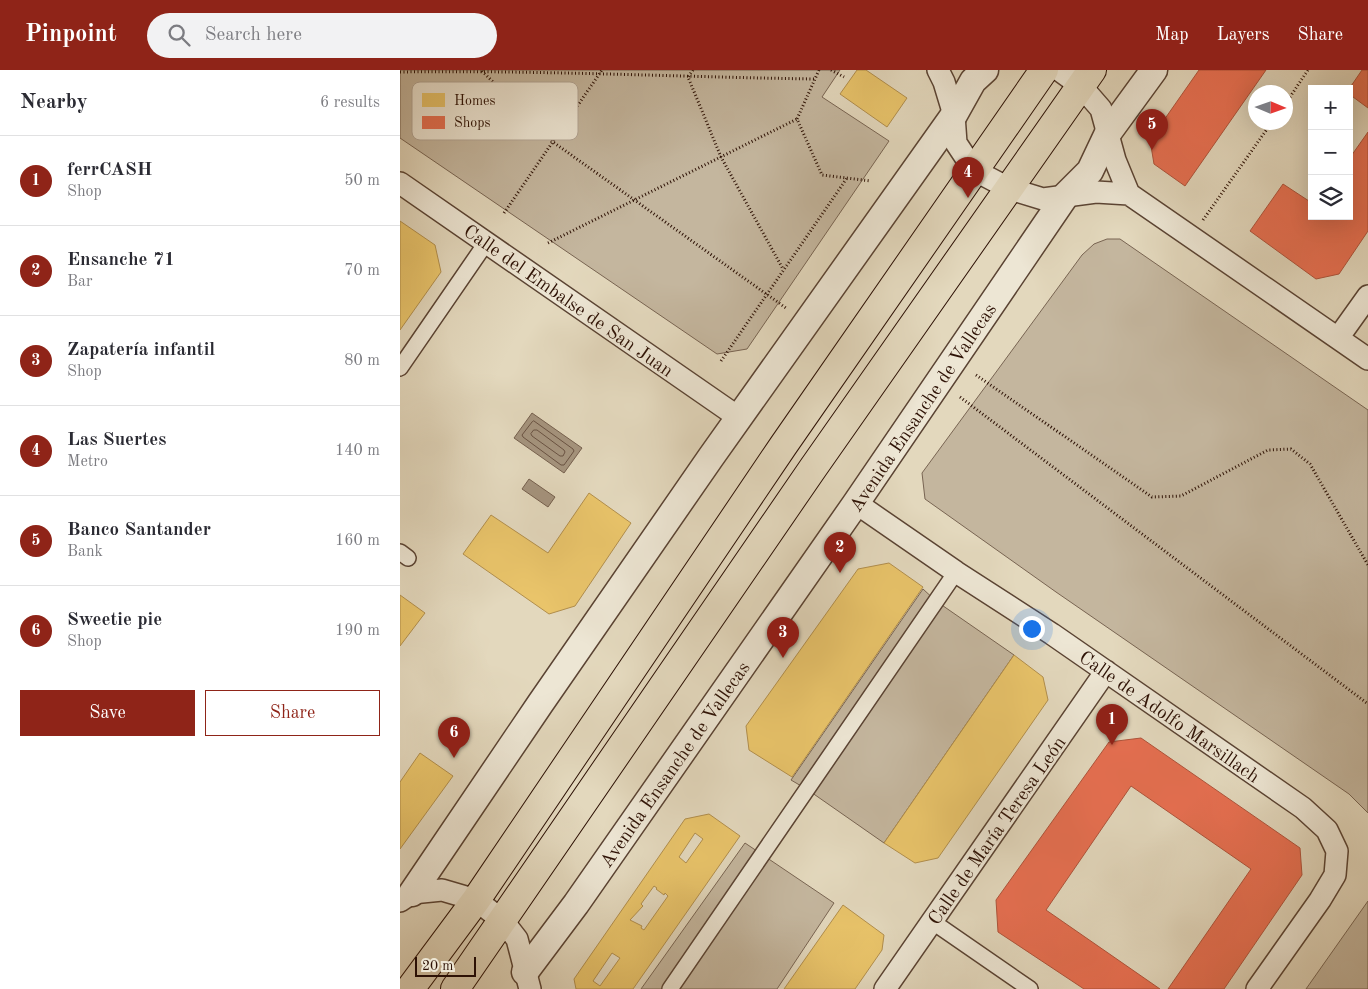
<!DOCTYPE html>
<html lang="en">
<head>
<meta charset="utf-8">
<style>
  :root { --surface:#fff; --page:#f2f2f3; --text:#2b2b33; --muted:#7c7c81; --line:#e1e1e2; --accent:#8f2418 }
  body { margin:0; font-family:"Old Standard TT",serif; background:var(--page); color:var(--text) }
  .controls { position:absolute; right:15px; top:15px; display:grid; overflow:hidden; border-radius:0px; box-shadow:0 5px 20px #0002 }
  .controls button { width:45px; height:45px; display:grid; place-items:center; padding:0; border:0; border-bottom:1px solid var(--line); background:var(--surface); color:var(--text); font:25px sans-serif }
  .compass { position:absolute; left:848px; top:15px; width:45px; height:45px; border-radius:50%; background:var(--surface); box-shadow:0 5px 20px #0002; rotate:92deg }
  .scale { position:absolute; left:15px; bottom:12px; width:61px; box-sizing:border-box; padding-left:5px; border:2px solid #2d1105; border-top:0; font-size:14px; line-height:18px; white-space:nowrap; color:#2d1105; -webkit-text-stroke:4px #ede6d4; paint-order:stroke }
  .you { position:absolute; left:631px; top:558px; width:18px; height:18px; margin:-12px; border:4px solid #fff; border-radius:50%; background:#1a73e8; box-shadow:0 0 0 8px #1a73e833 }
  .badge { display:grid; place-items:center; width:32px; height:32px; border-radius:50%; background:var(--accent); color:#fff; font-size:16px; font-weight:700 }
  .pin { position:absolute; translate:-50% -41px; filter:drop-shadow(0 1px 2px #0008) }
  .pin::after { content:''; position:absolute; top:26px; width:18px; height:15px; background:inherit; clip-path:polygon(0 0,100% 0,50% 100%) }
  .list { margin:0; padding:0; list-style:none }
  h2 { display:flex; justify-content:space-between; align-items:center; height:65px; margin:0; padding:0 20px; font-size:21px }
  h2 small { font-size:16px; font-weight:400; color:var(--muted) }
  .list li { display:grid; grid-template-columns:32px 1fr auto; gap:15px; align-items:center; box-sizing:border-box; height:90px; padding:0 20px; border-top:1px solid var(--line) }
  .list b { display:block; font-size:19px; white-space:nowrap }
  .list p { margin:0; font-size:16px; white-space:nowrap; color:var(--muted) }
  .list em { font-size:16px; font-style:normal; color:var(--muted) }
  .actions { display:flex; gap:10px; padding:15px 20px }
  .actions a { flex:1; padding:11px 0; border:1px solid var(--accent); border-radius:0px; text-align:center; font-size:18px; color:var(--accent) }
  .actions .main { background:var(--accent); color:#fff }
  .icon { flex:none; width:28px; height:28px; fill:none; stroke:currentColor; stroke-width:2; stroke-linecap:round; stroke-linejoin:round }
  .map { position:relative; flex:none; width:968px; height:919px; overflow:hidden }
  header { display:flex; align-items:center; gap:30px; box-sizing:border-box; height:70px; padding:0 25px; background:var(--accent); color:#fff }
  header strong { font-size:24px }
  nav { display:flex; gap:28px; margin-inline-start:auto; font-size:18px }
  .search { width:350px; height:45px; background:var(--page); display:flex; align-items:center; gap:12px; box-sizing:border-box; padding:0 18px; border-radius:28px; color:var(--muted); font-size:19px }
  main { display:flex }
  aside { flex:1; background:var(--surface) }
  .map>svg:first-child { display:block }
  .green { fill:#c4b69e; stroke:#786452 }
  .water { fill:#a5947e; stroke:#75604e }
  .homes { fill:#e9c46a; stroke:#b18e4c; fill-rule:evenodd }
  .shops { fill:#e76f51; stroke:#af533a }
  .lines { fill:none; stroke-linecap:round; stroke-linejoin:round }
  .shore { stroke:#695242; stroke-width:1 }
  .pedestrian-casing { stroke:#5a4333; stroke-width:18 }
  .minor-casing { stroke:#5a4333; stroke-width:24 }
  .tertiary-casing { stroke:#5a4333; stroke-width:29 }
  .primary-casing { stroke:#2d1105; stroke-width:30 }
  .path { stroke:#2d1105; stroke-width:3; stroke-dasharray:1 2.5; stroke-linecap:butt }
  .pedestrian { stroke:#ede6d4; stroke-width:15 }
  .minor { stroke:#ede6d4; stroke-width:21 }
  .tertiary { stroke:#ede6d4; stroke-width:26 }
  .primary { stroke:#e3d8bd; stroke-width:28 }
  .labels { text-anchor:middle; stroke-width:5; stroke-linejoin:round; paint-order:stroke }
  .street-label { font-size:19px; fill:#2d1105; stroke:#ede6d4 }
  .key { fill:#ede6d4; stroke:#b3a696; stroke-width:1 }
  .key-label { font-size:14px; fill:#2d1105 }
</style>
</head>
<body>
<header>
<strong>Pinpoint</strong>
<div class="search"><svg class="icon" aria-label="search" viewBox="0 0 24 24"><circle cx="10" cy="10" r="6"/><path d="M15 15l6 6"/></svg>Search here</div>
<nav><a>Map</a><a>Layers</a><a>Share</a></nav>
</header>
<main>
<aside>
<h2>Nearby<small>6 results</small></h2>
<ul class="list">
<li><span class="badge">1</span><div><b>ferrCASH</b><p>Shop</p></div><em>50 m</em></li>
<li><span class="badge">2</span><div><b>Ensanche 71</b><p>Bar</p></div><em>70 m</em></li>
<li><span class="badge">3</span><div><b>Zapatería infantil</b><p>Shop</p></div><em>80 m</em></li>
<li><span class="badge">4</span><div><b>Las Suertes</b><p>Metro</p></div><em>140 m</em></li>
<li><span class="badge">5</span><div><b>Banco Santander</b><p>Bank</p></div><em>160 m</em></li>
<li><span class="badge">6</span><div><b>Sweetie pie</b><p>Shop</p></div><em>190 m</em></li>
</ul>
<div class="actions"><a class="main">Save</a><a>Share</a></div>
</aside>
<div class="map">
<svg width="968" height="919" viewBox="0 0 968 919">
  <rect width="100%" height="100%" fill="#e3d8bd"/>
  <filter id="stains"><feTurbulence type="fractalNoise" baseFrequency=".004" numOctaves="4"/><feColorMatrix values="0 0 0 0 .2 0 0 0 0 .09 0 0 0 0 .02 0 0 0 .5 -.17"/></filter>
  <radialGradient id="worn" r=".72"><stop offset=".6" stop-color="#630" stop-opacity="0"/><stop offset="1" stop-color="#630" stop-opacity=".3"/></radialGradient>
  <path class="green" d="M0,0H440L422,27L489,71L347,279L317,284L0,68Z
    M707,169H720L968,340V743L949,724L656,522L525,429L522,403L682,185L694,174Z
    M523,519L536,531L614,585L484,773L408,720L391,710Z
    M345,773L434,833L377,919H241Z
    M968,831V919H906Z"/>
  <path class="water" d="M132,343L182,378L164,403L114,368Z
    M129,409L155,427L148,437L122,419Z"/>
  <path class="homes" d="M457,0H466L507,28L487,57L440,24Z
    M0,151L35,175L41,202L0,260Z
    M189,423L231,453L175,536L149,544L63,484L91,445L148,483Z
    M489,493L523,517L392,707L349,680L346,656L458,499Z
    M0,525L25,543L0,576Z
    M614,585L643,607L648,630L538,788L515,793L484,773Z
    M20,683L53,706L0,779V712Z
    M309,744L340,766L233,919H176L174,909L285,749ZM295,763L303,769L286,793L279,787ZM254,816L257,818L256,819L264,825L265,823L268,826L244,860L241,858L242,856L230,850L243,836L241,834ZM212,883L220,888L200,916L193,911Z
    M443,835L484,865L482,880L455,919H384Z"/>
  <path class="shops" d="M799,0H866L785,116L754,94L750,70Z
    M962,0H968V38L949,24V19Z
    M968,62V161L939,204L916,209L850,161L883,114L912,133V146H949V89Z
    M741,668L900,778L902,805L824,919H768L851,799L731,716L646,840L760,919H684L598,862L596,830L709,672Z"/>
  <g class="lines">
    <path class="shore" d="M134,351L173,379L174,381L164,395H161L123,367L122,365L132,352Z
      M134,360H137L164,380L165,382L163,386H160L132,366L131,364Z"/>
    <defs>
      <path id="pedestrian" d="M0,298L86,173
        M0,482L8,488
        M533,852L630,919
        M270,919L556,502"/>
      <path id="minor" d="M538,0L544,12L554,45L556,73L574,100L610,119L643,129L696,122L729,124L715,90L701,39L681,16L659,0
        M0,113L338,347
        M729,124L968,289
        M938,268L968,226
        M456,433L556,502L652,564L903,738L927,760L937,781L935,805L920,830L857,919
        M0,831L12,823L42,820L76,830L103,851L117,869L130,919
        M485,919L706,601"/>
      <path id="tertiary" d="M12,823L140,634L311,387L554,45L573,11L585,0
        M125,902L176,834L456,433L666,125L690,101L708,63L754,0"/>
      <path id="primary" d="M10,919L76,830L383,376L644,0
        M55,919L413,398L692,0"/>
    </defs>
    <use href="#pedestrian" class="pedestrian-casing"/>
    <use href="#minor" class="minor-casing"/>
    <use href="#tertiary" class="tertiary-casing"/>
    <use href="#primary" class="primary-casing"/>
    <path class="path" d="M293,0L288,7L321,87L383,199
      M419,0L397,49L422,105L471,111
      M431,0L444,7
      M82,1L153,72L386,238
      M0,2C139,0 277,7 415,9
      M886,33L908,0
      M104,143L202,0
      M803,150L872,52
      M148,173L397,49
      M321,291L447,108
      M576,305L752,427L781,426L868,380L891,379L910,394L968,495
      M560,327L968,634"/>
    <use href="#pedestrian" class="pedestrian"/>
    <use href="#minor" class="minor"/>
    <use href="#tertiary" class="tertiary"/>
    <use href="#primary" class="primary"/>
  </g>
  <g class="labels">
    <g class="street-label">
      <text transform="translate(169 230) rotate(35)" y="7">Calle del Embalse de San Juan</text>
      <text transform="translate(522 337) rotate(-56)" y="7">Avenida Ensanche de Vallecas</text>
      <text transform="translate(770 646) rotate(35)" y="7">Calle de Adolfo Marsillach</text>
      <text transform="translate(274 694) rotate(-55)" y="7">Avenida Ensanche de Vallecas</text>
      <text transform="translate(596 760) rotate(-55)" y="7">Calle de María Teresa León</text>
    </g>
  </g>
  <rect x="12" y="12" width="166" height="58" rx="8" class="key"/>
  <rect x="22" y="23" width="23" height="14" fill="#e9c46a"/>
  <rect x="22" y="46" width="23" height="13" fill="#e76f51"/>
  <g class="key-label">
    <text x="54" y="35">Homes</text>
    <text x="54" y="57">Shops</text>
  </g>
  <rect width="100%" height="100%" filter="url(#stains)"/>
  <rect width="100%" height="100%" fill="url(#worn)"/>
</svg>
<div class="controls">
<button>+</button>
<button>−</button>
<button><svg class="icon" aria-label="layers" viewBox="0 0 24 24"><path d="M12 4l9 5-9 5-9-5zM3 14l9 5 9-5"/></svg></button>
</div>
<svg class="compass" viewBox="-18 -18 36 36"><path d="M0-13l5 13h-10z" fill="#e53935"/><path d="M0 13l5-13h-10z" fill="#7c7c81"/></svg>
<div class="scale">20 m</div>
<div class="you"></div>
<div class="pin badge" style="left:712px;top:675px">1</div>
<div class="pin badge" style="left:440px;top:503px">2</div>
<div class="pin badge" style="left:383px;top:588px">3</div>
<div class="pin badge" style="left:568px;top:128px">4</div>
<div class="pin badge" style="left:752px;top:80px">5</div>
<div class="pin badge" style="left:54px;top:688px">6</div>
</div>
</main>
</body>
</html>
